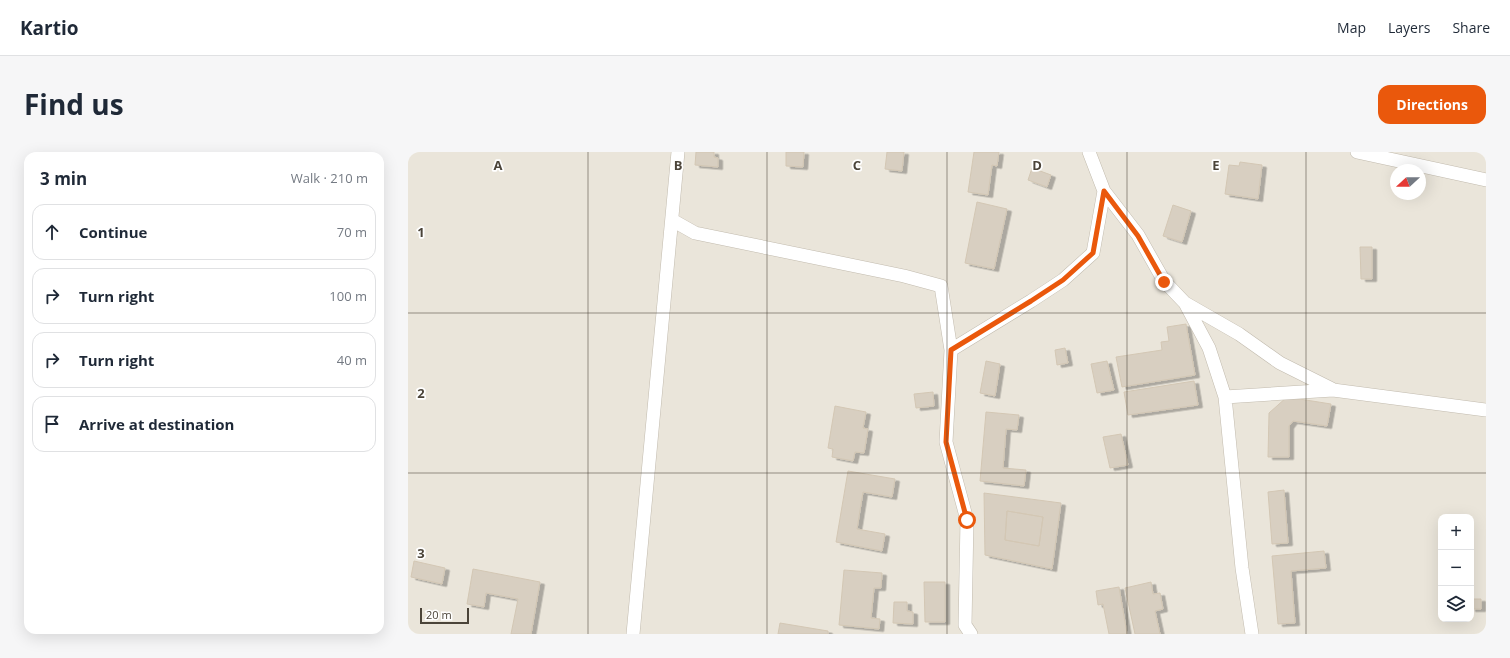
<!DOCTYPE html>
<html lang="en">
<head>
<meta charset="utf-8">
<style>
  :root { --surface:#fff; --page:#f6f6f7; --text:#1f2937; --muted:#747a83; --line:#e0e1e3; --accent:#ea580c }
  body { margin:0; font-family:"Open Sans",sans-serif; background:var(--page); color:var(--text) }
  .controls { position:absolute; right:12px; bottom:12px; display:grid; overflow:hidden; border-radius:8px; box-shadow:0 4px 16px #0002 }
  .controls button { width:36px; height:36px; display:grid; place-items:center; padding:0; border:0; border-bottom:1px solid var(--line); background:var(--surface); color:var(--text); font:20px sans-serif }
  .compass { position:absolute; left:982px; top:12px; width:36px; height:36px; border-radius:50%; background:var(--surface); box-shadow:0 4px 16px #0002; rotate:249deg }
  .scale { position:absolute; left:12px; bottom:10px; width:49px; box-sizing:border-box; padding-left:4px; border:2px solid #4b4439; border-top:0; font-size:11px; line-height:14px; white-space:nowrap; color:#4b4439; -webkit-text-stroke:3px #fff; paint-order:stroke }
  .stop { position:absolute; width:12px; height:12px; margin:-9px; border:3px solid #ea580c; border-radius:50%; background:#fff }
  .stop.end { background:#ea580c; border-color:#fff; box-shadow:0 1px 4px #0008 }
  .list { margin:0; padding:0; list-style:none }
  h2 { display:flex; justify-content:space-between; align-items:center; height:52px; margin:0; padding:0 16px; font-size:17px }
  h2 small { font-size:13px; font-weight:400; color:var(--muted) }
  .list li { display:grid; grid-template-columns:26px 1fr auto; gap:12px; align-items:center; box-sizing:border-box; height:56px; margin:0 8px 8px; padding:0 8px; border:1px solid var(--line); border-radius:12px }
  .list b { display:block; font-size:15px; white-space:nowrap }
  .list em { font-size:13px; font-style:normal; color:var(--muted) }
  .icon { flex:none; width:22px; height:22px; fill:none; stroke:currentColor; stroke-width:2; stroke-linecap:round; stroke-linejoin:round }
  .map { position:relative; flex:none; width:1078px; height:482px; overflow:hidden; border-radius:12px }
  header { display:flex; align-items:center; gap:24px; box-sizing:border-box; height:56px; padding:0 20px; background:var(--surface); border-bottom:1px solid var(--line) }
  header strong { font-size:19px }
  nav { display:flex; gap:22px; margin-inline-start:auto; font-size:14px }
  .intro { display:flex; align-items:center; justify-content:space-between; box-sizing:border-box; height:96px; padding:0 24px }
  h1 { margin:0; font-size:28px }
  .button { padding:10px 18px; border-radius:12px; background:var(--accent); color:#fff; font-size:14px; font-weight:700 }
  main { display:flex; gap:24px; padding:0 24px }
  aside { flex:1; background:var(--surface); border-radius:12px; box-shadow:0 4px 16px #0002 }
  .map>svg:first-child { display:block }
  .residential { fill:#eae5da; fill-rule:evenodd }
  .building { fill:#d8cfc1; stroke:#d3c7b4; fill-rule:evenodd; filter:url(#shadow) }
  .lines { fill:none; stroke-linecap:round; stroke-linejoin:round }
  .minor-casing { stroke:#c2bbae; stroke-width:14 }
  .minor { stroke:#fff; stroke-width:13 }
  .route { stroke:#ea580c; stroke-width:5 }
  .grid { fill:none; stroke:#4b4439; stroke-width:1; stroke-opacity:0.55 }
  .grid-label { font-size:13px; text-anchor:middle; font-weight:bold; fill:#4b4439; stroke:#fff; stroke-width:3.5; stroke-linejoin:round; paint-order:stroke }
</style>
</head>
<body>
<header>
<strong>Kartio</strong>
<nav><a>Map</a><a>Layers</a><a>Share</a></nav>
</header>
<div class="intro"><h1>Find us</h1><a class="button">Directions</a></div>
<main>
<aside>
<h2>3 min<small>Walk · 210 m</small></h2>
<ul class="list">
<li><svg class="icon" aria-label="ahead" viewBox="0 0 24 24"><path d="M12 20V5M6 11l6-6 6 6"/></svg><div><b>Continue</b></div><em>70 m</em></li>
<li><svg class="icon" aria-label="right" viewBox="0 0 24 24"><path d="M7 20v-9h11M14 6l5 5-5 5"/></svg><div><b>Turn right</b></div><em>100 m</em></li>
<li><svg class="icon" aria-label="right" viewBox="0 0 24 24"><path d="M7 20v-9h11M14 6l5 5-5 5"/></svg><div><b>Turn right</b></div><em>40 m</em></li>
<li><svg class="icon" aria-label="arrive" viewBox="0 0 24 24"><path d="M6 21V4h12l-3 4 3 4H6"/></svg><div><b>Arrive at destination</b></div></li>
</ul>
</aside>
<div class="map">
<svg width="1078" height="482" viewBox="0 0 1078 482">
  <defs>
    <filter id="shadow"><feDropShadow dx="4.5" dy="2.5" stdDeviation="0" flood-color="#0004"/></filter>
  </defs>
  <rect width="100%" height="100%" fill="#f6f3ec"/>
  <path class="residential" d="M0,0H1078V482H0ZM988,18H1012V42H988ZM1033,365H1063V467H1033Z"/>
  <path class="building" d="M288,0H306V5L310,6V15L287,13Z
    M378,0H396L395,15L378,14Z
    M479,0H496L494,19L477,17Z
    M566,0H591L589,14L584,13L580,43L560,40Z
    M832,10L854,13L850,47L817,42L821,13L831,14Z
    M624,16L643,23L639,35L620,28Z
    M569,50L599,57L586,117L557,111Z
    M765,53L783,59L774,90L755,84Z
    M952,95H964V127H953Z
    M778,172L787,223L714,235L708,205L754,198L753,190L761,189L759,175Z
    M657,196L660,211L649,213L647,198Z
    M578,209L592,212L587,244L572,241Z
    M699,209L706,238L689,241L683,212Z
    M786,229L790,253L720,263L716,240Z
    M525,240L526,254L508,256L506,242Z
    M879,245L923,252L919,274L885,269L881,274V305H860L861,261Z
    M427,254L458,260L455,276L460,277L456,301L447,300L445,309L424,305L425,297L420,296Z
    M578,260L611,263L609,278L598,277L595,316L618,318L616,334L572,329Z
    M713,282L720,313L702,316L695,285Z
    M440,319L487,327L484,345L455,340L449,377L477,382L474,399L428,390Z
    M876,338L880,391L864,392L860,340Z
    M576,341L653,351L644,417L577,403ZM599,359L635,365L631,394L597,388Z
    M599,359L635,365L631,394L597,388Z
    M916,399L918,416L883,419L887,471L870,472L864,404Z
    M6,409L37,416L34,432L3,425Z
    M65,417L132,430L123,482H103L110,447L78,441L76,455L59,452Z
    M436,418L474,421L473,436H466L463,466L472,467L471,477L431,473Z
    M516,430H537V470H517Z
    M743,430L745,442L752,441L755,457L747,459L752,482H727L717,436Z
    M711,435L719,482H701L695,452L690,453L688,439Z
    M1063,447H1073V457H1063Z
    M486,450H499V459L505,460V472L485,471Z
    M372,471L420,479V482H370Z"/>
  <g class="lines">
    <defs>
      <path id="minor" d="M681,0L696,39L730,83L756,129L777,151L801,196L817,245L834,416L844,482
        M949,0L1078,28
        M264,68L287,81L496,124L533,134L543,198L538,290L559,368L557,473L563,482
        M777,151L831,182L872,211L924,237
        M543,198L623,149L655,128L685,101L696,39
        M817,245L925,238L1078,258
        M225,482L270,0"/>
    </defs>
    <use href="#minor" class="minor-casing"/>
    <use href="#minor" class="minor"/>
  </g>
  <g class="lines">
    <path class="route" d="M559,368L538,290L543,198L623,149L655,128L685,101L696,39L730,84L756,130"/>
  </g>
  <path class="grid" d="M180,0V482M359,0V482M539,0V482M719,0V482M898,0V482M0,161H1078M0,321H1078"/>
  <g class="grid-label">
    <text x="90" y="18">A</text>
    <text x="270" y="18">B</text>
    <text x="449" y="18">C</text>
    <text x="629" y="18">D</text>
    <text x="808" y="18">E</text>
    <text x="13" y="85">1</text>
    <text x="13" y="246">2</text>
    <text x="13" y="406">3</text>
  </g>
</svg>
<div class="controls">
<button>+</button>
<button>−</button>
<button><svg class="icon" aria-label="layers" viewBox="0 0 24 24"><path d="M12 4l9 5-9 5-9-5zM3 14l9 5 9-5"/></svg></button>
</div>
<svg class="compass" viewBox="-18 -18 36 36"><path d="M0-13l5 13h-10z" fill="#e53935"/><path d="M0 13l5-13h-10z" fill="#747a83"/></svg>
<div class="scale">20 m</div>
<div class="stop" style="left:559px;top:368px"></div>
<div class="stop end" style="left:756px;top:130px"></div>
</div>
</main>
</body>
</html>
